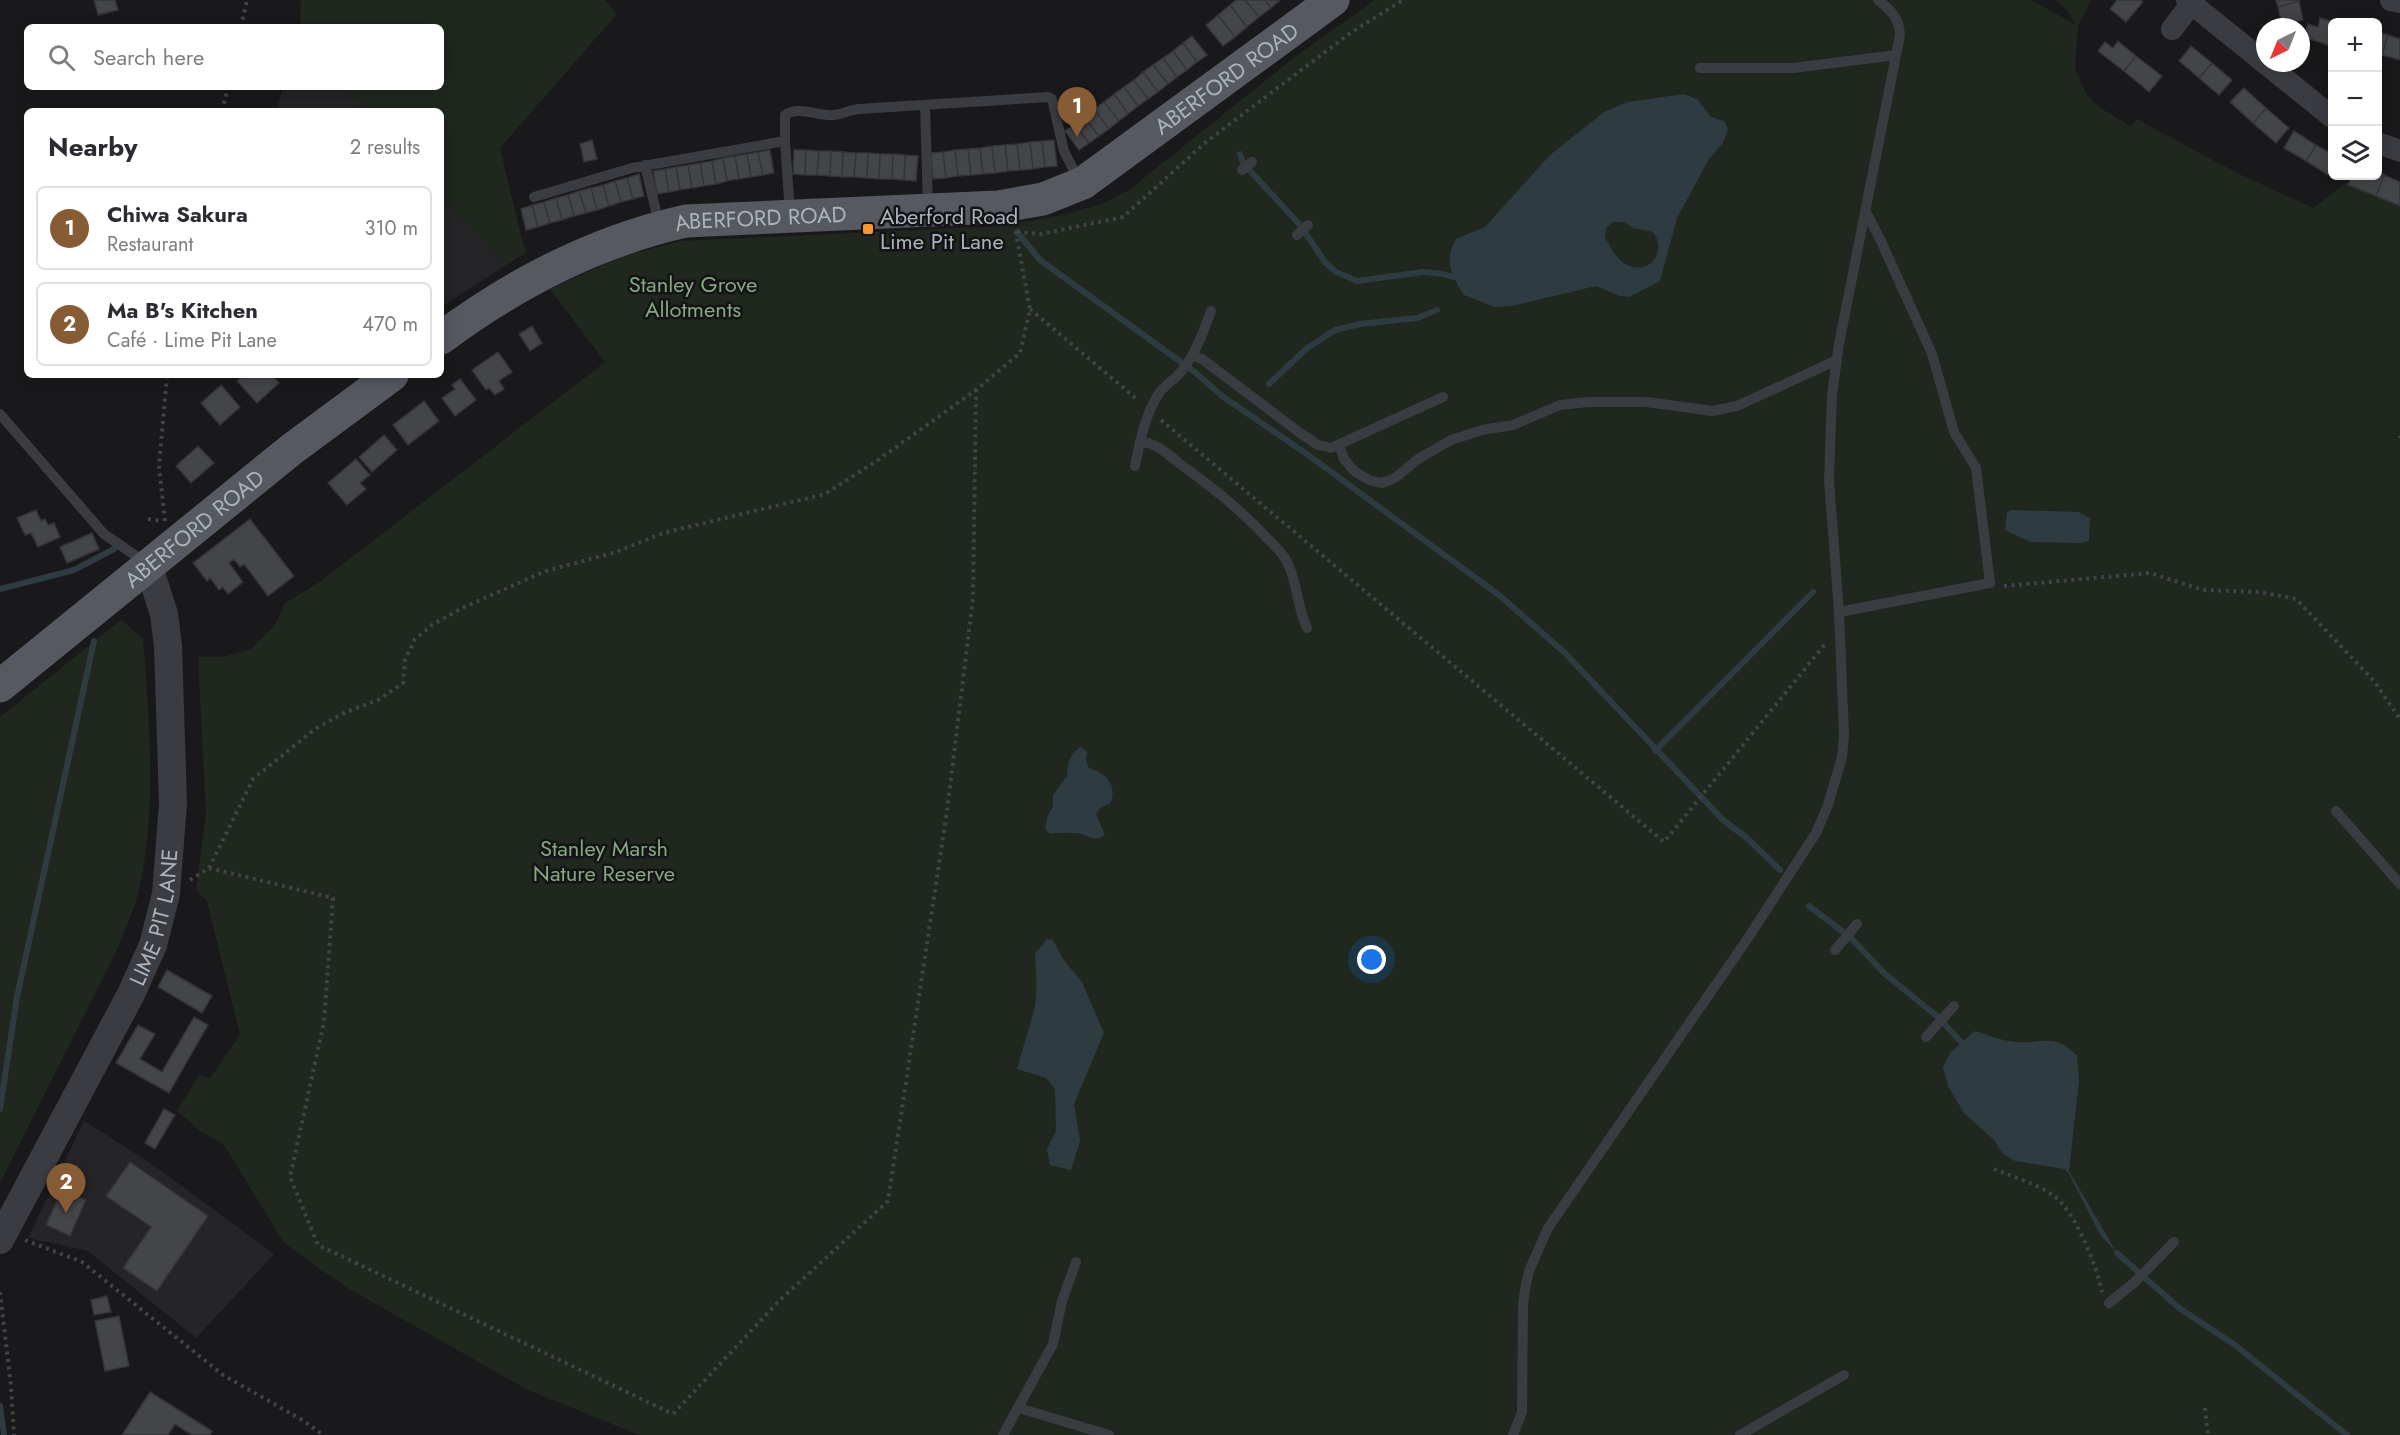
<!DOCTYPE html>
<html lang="en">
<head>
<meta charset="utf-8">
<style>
  :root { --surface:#fff; --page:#f2f2f3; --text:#2b2b33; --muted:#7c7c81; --line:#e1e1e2; --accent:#875b34 }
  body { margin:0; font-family:Jost,sans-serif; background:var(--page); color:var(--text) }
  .controls { position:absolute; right:18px; top:18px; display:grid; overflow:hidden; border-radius:9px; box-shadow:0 3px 15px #0003 }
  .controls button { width:54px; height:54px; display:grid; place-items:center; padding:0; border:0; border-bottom:2px solid var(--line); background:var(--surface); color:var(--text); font:30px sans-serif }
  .compass { position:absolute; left:2256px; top:18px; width:54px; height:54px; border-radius:50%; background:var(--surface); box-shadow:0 3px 15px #0003; rotate:223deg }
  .you { position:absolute; left:1372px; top:960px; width:21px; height:21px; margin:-15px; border:4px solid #fff; border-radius:50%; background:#1a73e8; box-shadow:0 0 0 9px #1a73e833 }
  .badge { display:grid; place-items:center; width:39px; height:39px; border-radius:50%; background:var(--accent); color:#fff; font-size:20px; font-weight:700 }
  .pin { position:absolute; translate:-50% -50px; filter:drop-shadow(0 2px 3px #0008) }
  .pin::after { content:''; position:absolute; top:32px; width:21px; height:18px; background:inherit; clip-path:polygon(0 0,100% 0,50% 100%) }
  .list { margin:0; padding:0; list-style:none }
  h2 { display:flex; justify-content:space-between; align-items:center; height:78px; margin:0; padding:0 24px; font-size:26px }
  h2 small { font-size:20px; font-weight:400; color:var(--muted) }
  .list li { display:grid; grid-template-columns:39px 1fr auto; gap:18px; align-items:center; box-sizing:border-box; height:84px; margin:0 12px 12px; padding:0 12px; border:2px solid var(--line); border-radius:9px }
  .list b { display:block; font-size:22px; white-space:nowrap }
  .list p { margin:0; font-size:20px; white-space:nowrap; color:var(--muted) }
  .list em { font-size:20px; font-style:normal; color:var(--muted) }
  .icon { flex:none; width:33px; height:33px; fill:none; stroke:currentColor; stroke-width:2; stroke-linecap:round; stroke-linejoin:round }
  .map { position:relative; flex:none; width:2400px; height:1435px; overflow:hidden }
  .search { position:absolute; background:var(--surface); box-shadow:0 3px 15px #0003; left:24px; top:24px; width:420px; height:66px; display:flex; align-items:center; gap:15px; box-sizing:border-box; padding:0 21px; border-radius:9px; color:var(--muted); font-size:22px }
  .panel { position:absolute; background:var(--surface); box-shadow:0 3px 15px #0003; left:24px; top:108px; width:420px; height:270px; border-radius:9px }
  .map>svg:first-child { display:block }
  .built { fill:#252528 }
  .green { fill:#1f271f }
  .water { fill:#2e3b40; fill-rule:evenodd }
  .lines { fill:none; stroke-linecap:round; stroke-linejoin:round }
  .stream { stroke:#2e3b40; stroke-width:6 }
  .building { fill:#434548; stroke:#333437; stroke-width:1.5 }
  .path { stroke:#404348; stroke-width:4; stroke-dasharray:3 4.5; stroke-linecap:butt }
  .service { stroke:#3a3c41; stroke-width:10 }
  .minor { stroke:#3a3c41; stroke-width:22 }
  .tertiary { stroke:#3a3c41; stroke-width:28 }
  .primary { stroke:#565960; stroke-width:33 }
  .poi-dot { fill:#f79635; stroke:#141416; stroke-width:2 }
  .labels { text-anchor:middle; stroke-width:5; stroke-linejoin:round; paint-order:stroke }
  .street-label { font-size:22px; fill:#abb3bb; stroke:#141416 }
  .poi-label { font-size:22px; fill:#abb3bb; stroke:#141416; text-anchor:start }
  .park-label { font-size:22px; fill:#86a782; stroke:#141416 }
</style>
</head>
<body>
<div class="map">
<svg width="2400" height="1435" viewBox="0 0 2400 1435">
  <rect width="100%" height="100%" fill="#19191b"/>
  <path class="built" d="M283,87H343L363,111H277Z
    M441,196L506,265L441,307Z
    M84,1121L149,1162L274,1254L196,1338L88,1251L28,1238Z"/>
  <path class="green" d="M301,0H605L617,14L500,148L522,240L527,252L506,265L441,196V111H363L343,87H441V27H303L300,19Z
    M1375,0H2031L2076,25L2067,10L2056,0H2091L2078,26L2075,69L2087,95L2099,107L2130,126L2137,119L2237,173L2313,208L2348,181L2400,199V1435H639L528,1390L351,1290L323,1271L284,1243L224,1145L199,1130L177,1111L199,1075L210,1078L240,1035L207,901L196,890L206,813L198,657H223L251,649L275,625L285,603L317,584L605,362L550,289L622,256L681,241L1001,226L1062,215L1102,204L1129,190L1296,56Z
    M121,620L143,638C149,716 157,808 140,885C135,909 125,931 115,954L0,1183V717Z"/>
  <path class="water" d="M1684,94L1698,100L1710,116L1725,122L1728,130L1723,143L1709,159L1677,218L1660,281L1629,297L1620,296L1596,286L1512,306L1495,307L1464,295C1451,276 1444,260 1456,239L1485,227L1550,155L1604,112L1628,102ZM1613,222H1624L1633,228L1653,232C1667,251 1651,274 1629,266C1618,262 1610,247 1605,237L1606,228Z
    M2012,510L2078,512L2090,518L2089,541L2082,543L2030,542L2005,530L2007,512Z
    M1081,747L1087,752L1086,760L1089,768C1107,774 1118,785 1110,804L1100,808L1096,814L1105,835C1096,842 1090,837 1081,834C1072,832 1059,833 1050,834L1045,829L1048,815L1053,806V795L1067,776C1067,764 1070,753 1081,747Z
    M1047,939L1053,940L1063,959L1082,982L1104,1033L1074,1104L1080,1141L1071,1170L1050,1165L1047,1149L1056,1131L1055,1089L1046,1078L1017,1069C1022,1049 1029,1030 1034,1010C1038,991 1036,973 1035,954Z
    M1975,1031C1988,1035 2003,1041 2016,1042C2043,1044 2055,1032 2077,1056L2079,1081L2069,1171L2117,1253L2100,1235L2068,1172L2064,1169L2015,1161L2002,1153L1994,1140L1964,1113L1948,1086L1943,1067L1950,1053Z"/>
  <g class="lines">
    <path class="stream" d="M1240,154L1243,163L1300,225L1325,262L1336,272L1357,281L1423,272L1443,274L1453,277
      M1017,232L1040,260L1196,373L1222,396L1304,452L1499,595L1564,652L1723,820L1747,838L1780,870
      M1269,384L1306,349L1335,330L1360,324L1417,318L1437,310
      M0,589L74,570L114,549
      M1655,751L1813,592
      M1809,906L1851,938L1885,974L1938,1017L1962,1043
      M0,1109L17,997L94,641
      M2117,1253L2179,1308L2235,1345L2347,1435
      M0,1406L4,1435"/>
  </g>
  <path class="building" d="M94,0H115L118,10L98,15Z
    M1236,0H1245L1259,17L1247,27L1230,5Z
    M1245,0H1265L1271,8L1259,17Z
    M1265,0H1280L1271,8Z
    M2117,0H2141L2143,2L2126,22L2110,9Z
    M2276,0H2298L2299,1L2278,7Z
    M2299,1L2303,20L2282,25L2278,7Z
    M1230,5L1247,27L1235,37L1218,15Z
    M1218,15L1235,37L1223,46L1206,25Z
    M2320,18L2335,22H2332L2331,46L2304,37L2308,24L2318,27Z
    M2378,32L2388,35L2382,55L2378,54Z
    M2388,35L2400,39V60L2382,55Z
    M1192,36L1207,55L1197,62L1183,43Z
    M2118,41L2136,56L2124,71L2098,51L2105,42L2113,48Z
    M1183,43L1197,62L1187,70L1173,51Z
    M2191,46L2212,63L2199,78L2179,61Z
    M1173,51L1187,70L1177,77L1163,58Z
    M2136,56L2162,76L2149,92L2124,71Z
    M1163,58L1177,77L1168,84L1153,65Z
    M2212,63L2232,80L2219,95L2199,78Z
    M1153,65L1168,84L1158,92L1143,72Z
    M1143,72L1158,92L1148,99L1134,80Z
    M1134,80L1148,99L1138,106L1124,87Z
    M1124,87L1138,106L1128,114L1114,94Z
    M2244,88L2266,108L2253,123L2230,102Z
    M1114,94L1128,114L1119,121L1104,102Z
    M1104,102L1119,121L1109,129L1094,109Z
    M2266,108L2289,128L2276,143L2253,123Z
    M1094,109L1109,129L1099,136L1084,117Z
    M1084,117L1099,136L1089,143L1075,124Z
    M1075,124L1089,143L1079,150L1065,131Z
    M2294,131L2316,145L2306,161L2284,148Z
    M592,140L597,159L584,162L580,144Z
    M1054,140L1057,166L1045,167L1042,141Z
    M1042,141L1045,167L1033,169L1030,142Z
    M1030,142L1033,169L1020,170L1017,144Z
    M1017,144L1020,170L1008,171L1005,145Z
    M1005,145L1008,171L995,173L992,146Z
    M2316,145L2332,154V168L2328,175L2306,161Z
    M992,146L995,173L983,174L980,148Z
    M980,148L983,174L971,175L968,149Z
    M968,149L971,175L958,176L955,150Z
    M770,150L774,173L763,175L758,152Z
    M794,150H806L805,175L793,174Z
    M806,150L819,151L817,175H805Z
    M955,150L958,176L946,178L943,152Z
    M819,151H831L830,176L817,175Z
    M831,151L843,152L842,177L830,176Z
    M758,152L763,175L751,177L747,154Z
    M843,152L856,153L854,177H842Z
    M943,152L946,178L933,179L931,153Z
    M856,153H868L867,178L854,177Z
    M868,153L880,154L879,179L867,178Z
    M747,154L751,177L739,179L735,156Z
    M880,154H893L892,179H879Z
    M893,154L905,155L904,180L892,179Z
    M905,155L918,156L916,181L904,180Z
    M735,156L739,179L727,181L723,158Z
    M723,158L727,181L716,184L712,161Z
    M712,161L716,184L704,186L700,163Z
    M700,163L704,186L692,188L688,165Z
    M688,165L692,188L680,190L676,167Z
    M676,167L680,190L669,192L665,169Z
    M665,169L669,192L657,194L653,171Z
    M2378,173L2384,175L2376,196L2348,185L2352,176H2378Z
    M639,174L644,196L633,199L627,178Z
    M2384,175L2400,182V206L2376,196Z
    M627,178L633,199L621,202L615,181Z
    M615,181L621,202L609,206L603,185Z
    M603,185L609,206L597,210L591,188Z
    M591,188L597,210L586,213L579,191Z
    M579,191L586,213L574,216L568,195Z
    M568,195L574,216L562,220L556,198Z
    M556,198L562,220L550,223L544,202Z
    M544,202L550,223L538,227L532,205Z
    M532,205L538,227L526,230L521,209Z
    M532,326L542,343L530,351L519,334Z
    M498,352L512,372L499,381L504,389L495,395L489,388L486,390L472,370Z
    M244,375H272L279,383L257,403L237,381Z
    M460,379L476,400L455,416L442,398L455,389L452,385Z
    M221,385L240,407L220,425L201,403Z
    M424,401L439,421L408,445L393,425Z
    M384,435L397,450L372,472L359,457Z
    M198,446L214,463L191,483L176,466Z
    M356,459L370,475L360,483L366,489L347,505L328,483Z
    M36,510L41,521L45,519L48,525L54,523L60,537L38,547L31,533L25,535L17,518Z
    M250,519L294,576L268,596L244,564L240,567L234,559L229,563L243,582L228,594L223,587L219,590L210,578L207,581L193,563Z
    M92,533L99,549L67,563L60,547Z
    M167,970L212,996L202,1013L158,987Z
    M194,1017L208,1025L169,1093L116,1063L138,1025L155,1034L140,1059L162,1072Z
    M164,1109L175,1115L155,1149L145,1143Z
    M130,1162L208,1216L157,1291L123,1268L151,1227L106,1196Z
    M62,1190L86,1200L70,1236L46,1225Z
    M107,1296L111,1312L94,1315L91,1300Z
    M119,1316L129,1366L105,1371L95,1321Z
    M150,1392L212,1431L210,1435H192L175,1424L168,1435H122Z"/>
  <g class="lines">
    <path class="path" d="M241,27L247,0
      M222,111L228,87
      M1017,232L1041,234L1123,217L1206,142L1349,34L1403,0
      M1030,309L1139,401
      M1161,420L1664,842L1826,643
      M2400,436V438
      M148,519L162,521
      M165,521L159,466L167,375
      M2004,586L2150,573L2203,590L2259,592L2296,599L2374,681L2400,719
      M209,868L333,898L324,1022L290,1177L318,1245L673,1414L779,1301L888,1201L947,811L973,598L976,390
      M190,880L209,868L253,779L315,729L346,712L378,700L403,683L405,660L415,639L432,625L462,608L546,571L616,552L663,533L825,494L875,462L976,390L1020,353L1030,309L1015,228
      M1994,1169C2014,1177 2037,1184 2054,1196C2075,1211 2097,1267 2102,1292
      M25,1240L82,1262L223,1375L304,1421L323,1435
      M0,1292L11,1386L14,1435
      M2205,1408L2208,1435"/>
    <path class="service" d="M1700,68H1793L1896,55
      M925,105L928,207
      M785,141L790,213
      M645,165L659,224
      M1242,170L1252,162
      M534,197L632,168L785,141V115C799,105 819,117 834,115C842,114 850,110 859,109L1048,97L1052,99L1064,151L1075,173
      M1297,235L1308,225
      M1192,356L1202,359L1300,433L1318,445L1331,448L1443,397
      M0,414L104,534L145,562
      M1140,441C1160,444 1171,458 1187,469C1216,490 1242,511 1267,538C1274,545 1283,553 1287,562C1298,583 1297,608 1307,628
      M1339,444L1344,459L1354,471L1369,480L1382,483L1395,478L1418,459L1451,440L1482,430L1513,425L1560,405L1588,402H1647L1712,411L1737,406L1837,360
      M1135,466C1140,442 1145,413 1160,392C1165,385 1174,380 1180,373C1195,355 1203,333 1211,311
      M1839,612L1990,583L1976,468L1954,432L1932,354L1881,241L1866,212
      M2336,811L2400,884
      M1835,950L1857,924
      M1926,1037L1954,1006
      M2109,1303L2135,1282L2174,1242
      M1019,1408L1109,1435
      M1003,1435L1053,1344L1062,1301L1076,1262
      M1513,1435L1522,1412L1523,1306L1525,1289L1529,1271L1548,1228L1748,938L1816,833L1828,805L1842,757L1844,735L1839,612L1829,480L1832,395L1839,344L1900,35C1899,18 1892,11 1878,0
      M1740,1435L1844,1375"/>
    <path class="minor" d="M2187,0L2332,117
      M2391,0L2400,2
      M2172,29L2191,4
      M2378,143L2400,151"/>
    <path class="tertiary" id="s1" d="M0,1240L131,994L153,945L166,894L173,803L168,646L164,614L148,564"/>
    <g class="primary">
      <path id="s2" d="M441,338C515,283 596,241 686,221L998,207L1043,199L1083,183L1333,0"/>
      <path id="s3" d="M0,686L292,449L392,375"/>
    </g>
  </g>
  <rect class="poi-dot" x="862" y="223" width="12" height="12" rx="3"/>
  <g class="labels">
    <g class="street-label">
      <text dy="8" stroke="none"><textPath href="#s2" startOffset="852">ABERFORD ROAD</textPath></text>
      <text dy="8" stroke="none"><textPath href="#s2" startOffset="348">ABERFORD ROAD</textPath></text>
      <text dy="8" stroke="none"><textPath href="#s3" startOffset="250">ABERFORD ROAD</textPath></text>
      <text dy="8" stroke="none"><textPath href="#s1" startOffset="360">LIME PIT LANE</textPath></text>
    </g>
    <g class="poi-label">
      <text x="880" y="224">Aberford Road<tspan x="880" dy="25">Lime Pit Lane</tspan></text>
    </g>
    <g class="park-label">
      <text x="693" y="292">Stanley Grove<tspan x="693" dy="25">Allotments</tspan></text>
      <text x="604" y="856">Stanley Marsh<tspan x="604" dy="25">Nature Reserve</tspan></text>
    </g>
  </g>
</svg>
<div class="controls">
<button>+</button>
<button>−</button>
<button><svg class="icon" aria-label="layers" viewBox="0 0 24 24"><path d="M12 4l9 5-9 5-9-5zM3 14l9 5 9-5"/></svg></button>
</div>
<svg class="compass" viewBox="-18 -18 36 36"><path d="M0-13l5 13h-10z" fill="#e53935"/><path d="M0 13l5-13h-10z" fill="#7c7c81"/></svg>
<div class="you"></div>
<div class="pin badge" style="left:1077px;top:137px">1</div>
<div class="pin badge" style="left:66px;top:1213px">2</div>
<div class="search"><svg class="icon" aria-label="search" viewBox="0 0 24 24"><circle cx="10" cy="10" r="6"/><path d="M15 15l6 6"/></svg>Search here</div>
<section class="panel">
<h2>Nearby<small>2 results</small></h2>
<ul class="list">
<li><span class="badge">1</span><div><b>Chiwa Sakura</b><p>Restaurant</p></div><em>310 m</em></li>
<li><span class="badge">2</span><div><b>Ma B's Kitchen</b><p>Café · Lime Pit Lane</p></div><em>470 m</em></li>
</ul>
</section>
</div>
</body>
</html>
